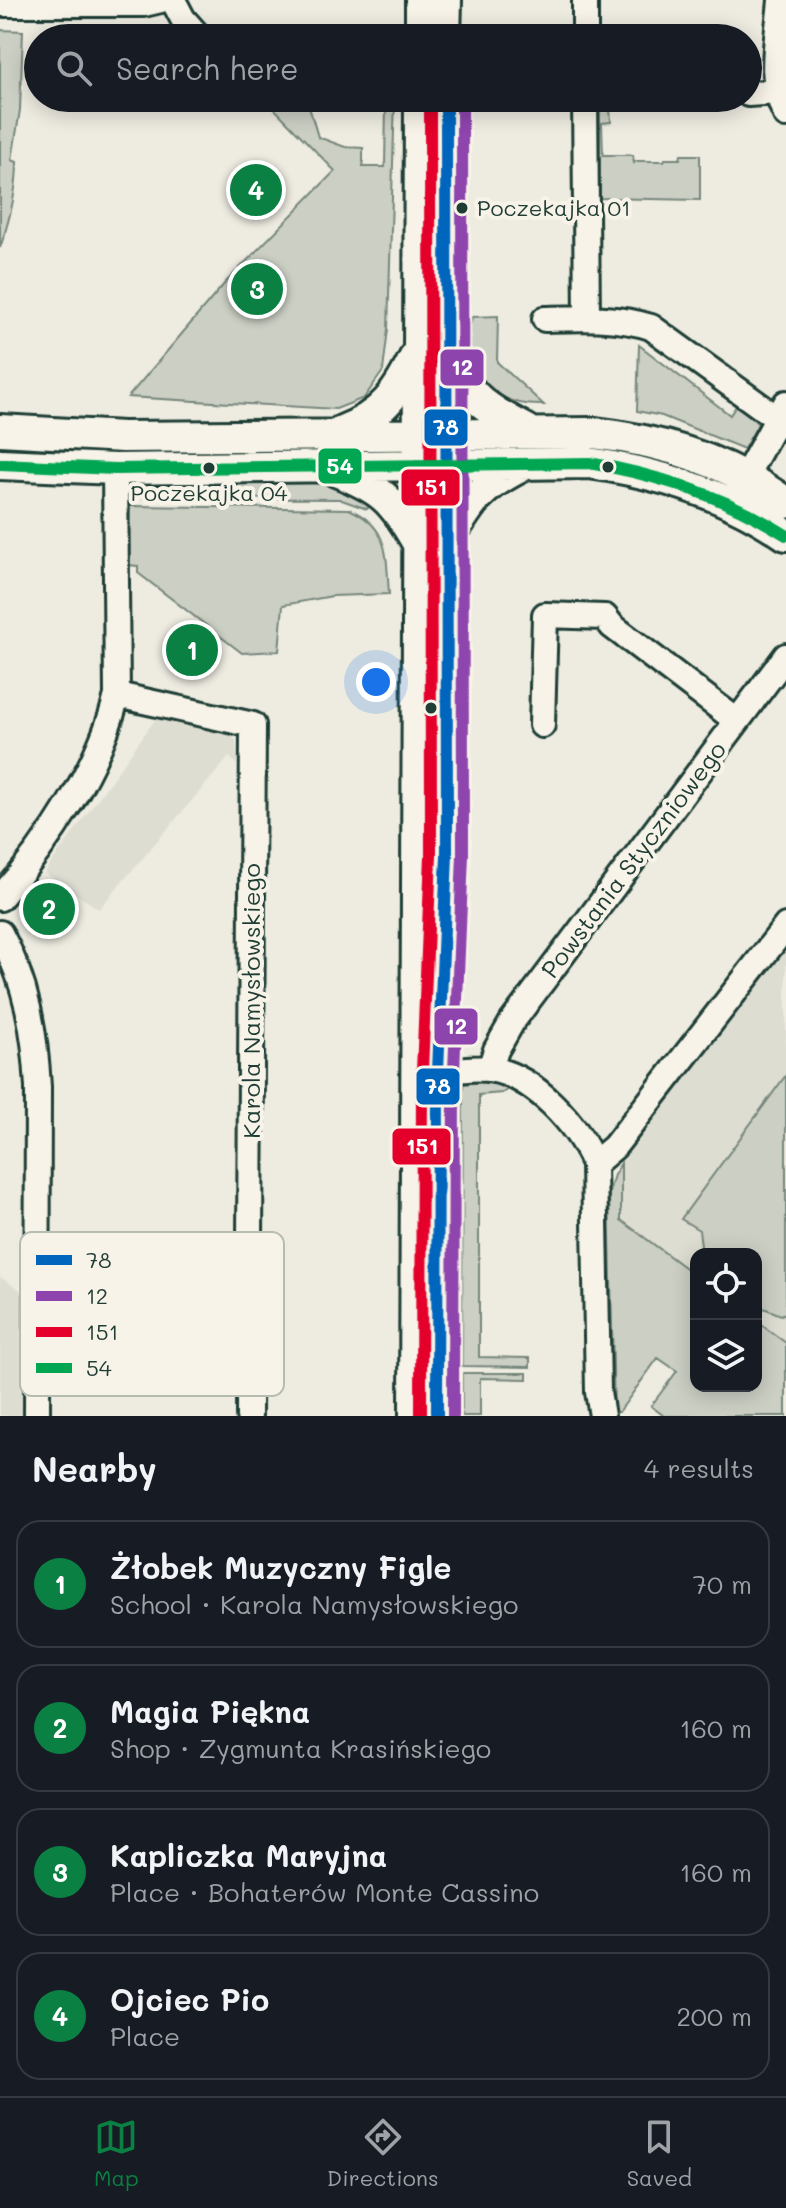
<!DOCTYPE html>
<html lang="en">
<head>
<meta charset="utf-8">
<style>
  :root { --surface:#171b24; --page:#20242c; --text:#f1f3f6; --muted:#9ea1a6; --line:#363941; --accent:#0b8043 }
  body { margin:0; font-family:Mali,sans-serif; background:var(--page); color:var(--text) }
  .controls { position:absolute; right:24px; bottom:24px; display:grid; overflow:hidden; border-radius:16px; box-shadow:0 4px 20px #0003 }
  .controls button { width:72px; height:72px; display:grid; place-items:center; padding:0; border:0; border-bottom:2px solid var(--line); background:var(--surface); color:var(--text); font:40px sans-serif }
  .you { position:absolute; left:376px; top:682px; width:28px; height:28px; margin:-20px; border:6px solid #fff; border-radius:50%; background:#1a73e8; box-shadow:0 0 0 12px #1a73e833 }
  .badge { display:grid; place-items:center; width:52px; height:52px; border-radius:50%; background:var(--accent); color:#fff; font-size:26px; font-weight:700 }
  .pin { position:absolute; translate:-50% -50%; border:4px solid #fff; box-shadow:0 2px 8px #0006 }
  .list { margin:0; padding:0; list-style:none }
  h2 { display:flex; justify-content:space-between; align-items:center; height:104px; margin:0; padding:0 32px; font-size:34px }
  h2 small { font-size:26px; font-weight:400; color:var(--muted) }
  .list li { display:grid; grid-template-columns:52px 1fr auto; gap:24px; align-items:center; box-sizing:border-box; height:128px; margin:0 16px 16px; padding:0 16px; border:2px solid var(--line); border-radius:24px }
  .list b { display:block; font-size:30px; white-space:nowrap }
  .list p { margin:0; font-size:26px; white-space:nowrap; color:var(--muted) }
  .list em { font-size:26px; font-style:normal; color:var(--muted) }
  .icon { flex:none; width:44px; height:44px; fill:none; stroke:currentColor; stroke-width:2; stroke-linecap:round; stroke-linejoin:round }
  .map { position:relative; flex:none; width:786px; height:1416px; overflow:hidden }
  .search { position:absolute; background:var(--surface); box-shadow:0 4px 20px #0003; left:24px; right:24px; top:24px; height:88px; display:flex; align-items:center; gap:20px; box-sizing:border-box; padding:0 28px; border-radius:44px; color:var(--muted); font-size:30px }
  .sheet { height:680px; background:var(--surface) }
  nav { display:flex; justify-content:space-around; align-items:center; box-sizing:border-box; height:112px; border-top:2px solid var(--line); background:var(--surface); font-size:22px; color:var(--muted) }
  nav a { display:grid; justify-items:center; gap:4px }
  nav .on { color:var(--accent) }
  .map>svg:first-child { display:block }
  .built { fill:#ddddd2 }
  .green { fill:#cccfc4; stroke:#76867c; stroke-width:2 }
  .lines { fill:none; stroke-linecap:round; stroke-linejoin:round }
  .minor-casing { stroke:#1f3d34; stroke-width:30 }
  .major-casing { stroke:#1f3d34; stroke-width:36 }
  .minor { stroke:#f7f3e8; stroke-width:24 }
  .major { stroke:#f7f3e8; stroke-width:30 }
  .bus-1-casing { stroke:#f7f3e8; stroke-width:18 }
  .bus-2-casing { stroke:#f7f3e8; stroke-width:18 }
  .bus-3-casing { stroke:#f7f3e8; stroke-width:18 }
  .bus-4-casing { stroke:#f7f3e8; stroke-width:18 }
  .bus-1 { stroke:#0065bd; stroke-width:12 }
  .bus-2 { stroke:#8e44ad; stroke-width:12 }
  .bus-3 { stroke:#e4002b; stroke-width:12 }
  .bus-4 { stroke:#00a651; stroke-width:12 }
  .bus-dot { fill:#1f3d34; stroke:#f7f3e8; stroke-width:3 }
  .labels { text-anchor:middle; stroke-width:8; stroke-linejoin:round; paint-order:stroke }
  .bus-label { font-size:22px; fill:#1f3d34; stroke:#f7f3e8; text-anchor:start }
  .street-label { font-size:24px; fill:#1f3d34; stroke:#f7f3e8 }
  .key { fill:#f7f3e8; stroke:#b6bcb2; stroke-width:2 }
  .key-label { font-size:22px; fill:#1f3d34 }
  .line-badge { stroke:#f7f3e8; stroke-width:3 }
  .badge-label { font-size:22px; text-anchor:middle; font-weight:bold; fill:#fff }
</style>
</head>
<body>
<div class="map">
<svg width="786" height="1416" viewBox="0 0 786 1416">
  <rect width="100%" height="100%" fill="#eeece1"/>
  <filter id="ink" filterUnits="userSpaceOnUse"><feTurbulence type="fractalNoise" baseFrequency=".0125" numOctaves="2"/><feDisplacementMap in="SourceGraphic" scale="16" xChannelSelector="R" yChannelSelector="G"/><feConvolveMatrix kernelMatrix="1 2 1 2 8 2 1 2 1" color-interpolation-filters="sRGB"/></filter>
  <g filter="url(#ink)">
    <path class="built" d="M160,713L218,725L236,740L237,765L229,757L99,909L44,873Z
      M786,949V1343L756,1321V1254H696V1276L621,1220V1163Z
      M0,1277L25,1293L26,1416H0Z"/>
    <path class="green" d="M0,30L23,31L20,110L12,160L17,162C17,191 10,219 0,248Z
      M264,98H355L352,100H307L318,137L345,147L363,148V167H385L386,101L371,98H395L388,329L383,371L364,398L336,409L128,397L225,283L335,171Z
      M600,109H610L611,122L602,123L603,155H633L634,164L635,161H664L665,159H680L681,155H700V200L600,198Z
      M498,316L497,362L544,405C506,406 473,388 468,347C466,338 470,326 472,317Z
      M639,345L730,415L738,403L758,424L744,449L662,416L637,411Z
      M135,483H328L378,497L367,509L339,499L143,498L137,495H124L127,486Z
      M130,506L349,509C390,527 386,555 389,594L332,596L283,605L279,651L242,653L138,573V566L128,565Z
      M786,1075V1313L781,1315L756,1305V1254H702L699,1230L681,1219Z
      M491,1081L503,1085L507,1090L502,1093L479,1095V1357L530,1358V1367L462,1366L463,1084Z
      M621,1163V1220L696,1276V1386H756V1321L786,1343V1416H664L651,1406L677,1371L658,1358L619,1412H614L609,1192L614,1175Z
      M462,1373H527V1379L480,1378V1416H462Z"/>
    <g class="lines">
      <defs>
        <path id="minor" d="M173,0L183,19L200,38
          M781,0C778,39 767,78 786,115
          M0,4H144L161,0
          M585,38V0
          M748,94L777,92
          M585,98L587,318
          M545,319C580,318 617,316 651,327L778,419
          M737,492L786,403
          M117,695L253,725L249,1416
          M542,725L545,615L605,617L612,626L737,721
          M0,898C48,844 100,766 117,695L115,469
          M0,933C27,983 35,1032 38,1087L37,1416
          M490,1069L496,1050L512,1022L786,656
          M438,1071C455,1071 473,1067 489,1069C534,1075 578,1125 594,1164L598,1392L602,1416
          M594,1164L614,1147L786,926"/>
        <path id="major" d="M421,38V0
          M445,38L446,0
          M448,355C472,401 483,406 527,430
          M0,430L123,437L594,433C664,441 729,461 786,503
          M342,431C383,415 398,393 417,353
          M0,464L115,469L589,463C660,473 727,494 786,535
          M336,471C382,489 393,500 417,542
          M448,540C472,500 481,486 524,465
          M415,1416L420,98
          M437,1416L438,1071L447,855L448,540L446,98"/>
      </defs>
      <use href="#minor" class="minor-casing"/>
      <use href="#major" class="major-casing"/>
      <use href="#minor" class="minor"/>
      <use href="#major" class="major"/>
      <defs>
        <path id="bus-1" d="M437,1416L438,1071L447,855L446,98"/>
        <path id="bus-2" d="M453,1416L454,1071L463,855L462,98"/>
        <path id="bus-3" d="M421,1416L422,1071L431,855L430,98"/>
        <path id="bus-4" d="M0,464L115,469L589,463C660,475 725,496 786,535"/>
      </defs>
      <use href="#bus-1" class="bus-1-casing"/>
      <use href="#bus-2" class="bus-2-casing"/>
      <use href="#bus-3" class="bus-3-casing"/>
      <use href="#bus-4" class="bus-4-casing"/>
      <use href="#bus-1" class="bus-1"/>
      <use href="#bus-2" class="bus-2"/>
      <use href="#bus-3" class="bus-3"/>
      <use href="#bus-4" class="bus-4"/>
    </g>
  </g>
  <g class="bus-dot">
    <circle cx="462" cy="208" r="7"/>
    <circle cx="608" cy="467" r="7"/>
    <circle cx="209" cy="468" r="7"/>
    <circle cx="431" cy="708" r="7"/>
  </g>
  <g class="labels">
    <g class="bus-label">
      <text x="477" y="216">Poczekajka 01</text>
      <text x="209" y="501" text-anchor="middle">Poczekajka 04</text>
    </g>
    <g class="street-label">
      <text transform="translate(634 860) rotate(-53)" y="8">Powstania Styczniowego</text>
      <text transform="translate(252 1001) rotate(-90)" y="8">Karola Namysłowskiego</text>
    </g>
  </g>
  <rect x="20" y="1232" width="264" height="164" rx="12" class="key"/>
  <rect x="36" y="1255" width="36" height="10" fill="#0065bd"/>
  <rect x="36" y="1291" width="36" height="10" fill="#8e44ad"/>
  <rect x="36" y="1327" width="36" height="10" fill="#e4002b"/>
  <rect x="36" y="1363" width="36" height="10" fill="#00a651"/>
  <g class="key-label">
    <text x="86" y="1268">78</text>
    <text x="86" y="1304">12</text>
    <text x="86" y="1340">151</text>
    <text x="86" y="1376">54</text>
  </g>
  <g class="line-badge">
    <rect x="439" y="348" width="46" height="39" rx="8" fill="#8e44ad"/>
    <rect x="423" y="408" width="46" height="39" rx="8" fill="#0065bd"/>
    <rect x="317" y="447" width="46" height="38" rx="8" fill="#00a651"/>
    <rect x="400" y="468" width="61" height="39" rx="8" fill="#e4002b"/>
    <rect x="433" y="1007" width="46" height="39" rx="8" fill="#8e44ad"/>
    <rect x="415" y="1067" width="46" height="39" rx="8" fill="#0065bd"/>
    <rect x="391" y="1127" width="61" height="39" rx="8" fill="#e4002b"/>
  </g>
  <g class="badge-label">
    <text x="462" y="375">12</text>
    <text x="446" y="435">78</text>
    <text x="340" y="474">54</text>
    <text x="431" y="495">151</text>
    <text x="456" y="1034">12</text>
    <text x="438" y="1094">78</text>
    <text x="422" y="1154">151</text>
  </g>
</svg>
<div class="controls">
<button><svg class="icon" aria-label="locate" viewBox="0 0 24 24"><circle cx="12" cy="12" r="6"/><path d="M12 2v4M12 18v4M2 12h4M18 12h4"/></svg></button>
<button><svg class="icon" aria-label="layers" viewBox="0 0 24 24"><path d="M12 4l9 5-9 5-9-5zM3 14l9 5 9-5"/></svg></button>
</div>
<div class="you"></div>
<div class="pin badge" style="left:192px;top:650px">1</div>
<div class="pin badge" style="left:49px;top:909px">2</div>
<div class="pin badge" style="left:257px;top:289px">3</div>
<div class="pin badge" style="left:256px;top:190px">4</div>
<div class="search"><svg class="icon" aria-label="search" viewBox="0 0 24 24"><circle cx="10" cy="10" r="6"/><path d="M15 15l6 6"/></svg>Search here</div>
</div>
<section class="sheet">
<h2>Nearby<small>4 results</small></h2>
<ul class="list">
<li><span class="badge">1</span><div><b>Żłobek Muzyczny Figle</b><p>School · Karola Namysłowskiego</p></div><em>70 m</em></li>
<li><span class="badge">2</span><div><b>Magia Piękna</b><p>Shop · Zygmunta Krasińskiego</p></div><em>160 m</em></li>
<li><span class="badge">3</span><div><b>Kapliczka Maryjna</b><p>Place · Bohaterów Monte Cassino</p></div><em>160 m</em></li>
<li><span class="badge">4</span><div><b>Ojciec Pio</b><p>Place</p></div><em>200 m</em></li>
</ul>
</section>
<nav>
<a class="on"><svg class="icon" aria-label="map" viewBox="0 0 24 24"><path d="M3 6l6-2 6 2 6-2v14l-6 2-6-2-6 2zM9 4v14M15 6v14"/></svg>Map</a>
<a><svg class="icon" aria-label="directions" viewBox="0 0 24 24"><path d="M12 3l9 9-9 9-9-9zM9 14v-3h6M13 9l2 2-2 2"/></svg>Directions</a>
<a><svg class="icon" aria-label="saved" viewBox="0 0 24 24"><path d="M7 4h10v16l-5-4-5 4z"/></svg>Saved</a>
</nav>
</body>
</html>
